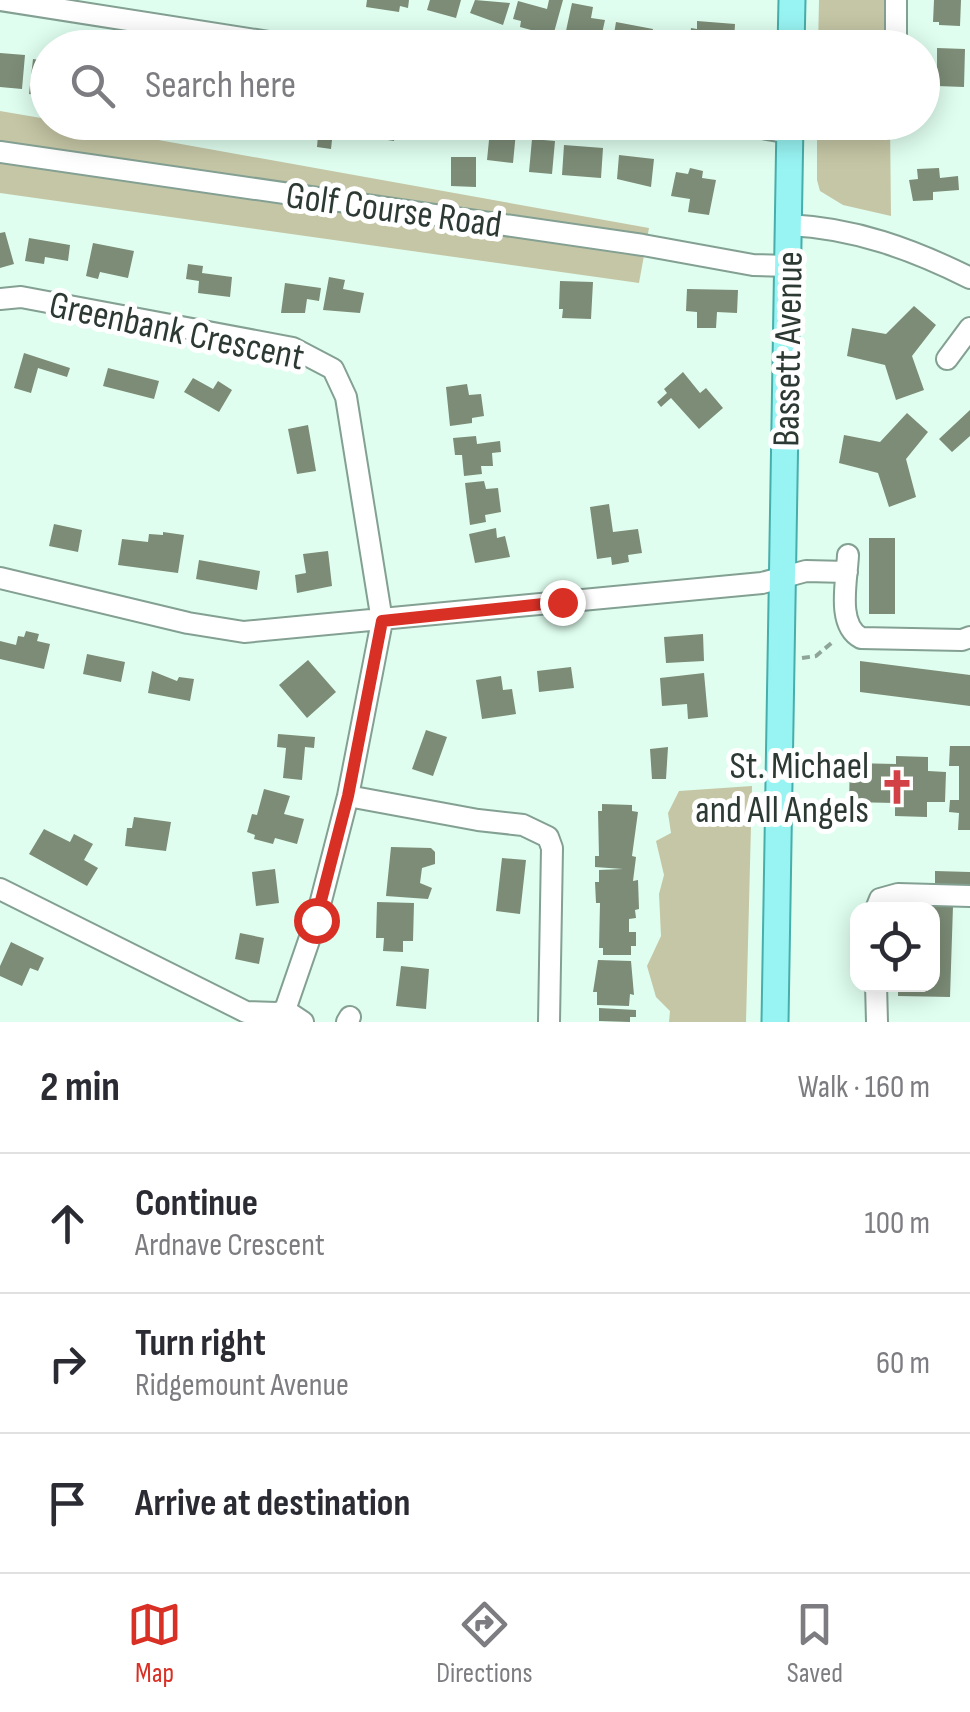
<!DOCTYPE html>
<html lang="en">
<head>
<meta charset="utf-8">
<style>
  :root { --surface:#fff; --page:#f2f2f3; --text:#2b2b33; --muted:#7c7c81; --line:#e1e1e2; --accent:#d93025 }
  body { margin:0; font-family:"Sofia Sans Condensed",sans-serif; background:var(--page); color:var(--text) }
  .controls { position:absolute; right:30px; bottom:30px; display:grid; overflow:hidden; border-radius:20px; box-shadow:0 5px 25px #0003 }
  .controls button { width:90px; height:90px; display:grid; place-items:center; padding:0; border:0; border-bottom:2px solid var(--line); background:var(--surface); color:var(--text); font:50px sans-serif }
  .stop { position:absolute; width:30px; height:30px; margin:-22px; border:8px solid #d93025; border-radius:50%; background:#fff }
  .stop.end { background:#d93025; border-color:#fff; box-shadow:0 2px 10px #0008 }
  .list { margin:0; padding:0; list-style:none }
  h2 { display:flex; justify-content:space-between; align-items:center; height:130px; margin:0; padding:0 40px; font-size:42px }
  h2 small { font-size:32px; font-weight:400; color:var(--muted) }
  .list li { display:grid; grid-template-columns:65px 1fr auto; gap:30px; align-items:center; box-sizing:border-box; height:140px; padding:0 40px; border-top:2px solid var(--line) }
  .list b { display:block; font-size:38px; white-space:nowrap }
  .list p { margin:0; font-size:32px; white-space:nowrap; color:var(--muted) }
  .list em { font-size:32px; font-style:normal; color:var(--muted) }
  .icon { flex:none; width:55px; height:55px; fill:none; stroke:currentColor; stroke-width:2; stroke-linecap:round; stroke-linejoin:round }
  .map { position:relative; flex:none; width:970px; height:1022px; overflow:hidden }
  .search { position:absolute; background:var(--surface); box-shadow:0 5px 25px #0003; left:30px; right:30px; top:30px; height:110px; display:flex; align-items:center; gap:25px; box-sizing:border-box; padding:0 35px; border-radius:55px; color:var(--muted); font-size:38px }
  .sheet { height:550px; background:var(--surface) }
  nav { display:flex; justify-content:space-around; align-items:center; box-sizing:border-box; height:140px; border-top:2px solid var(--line); background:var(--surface); font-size:28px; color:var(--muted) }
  nav a { display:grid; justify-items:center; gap:5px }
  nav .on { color:var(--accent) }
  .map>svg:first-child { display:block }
  .green { fill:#c5c6a5 }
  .building { fill:#7c8c76 }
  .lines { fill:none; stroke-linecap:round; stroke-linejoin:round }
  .minor-casing { stroke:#83a093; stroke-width:24 }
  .major-casing { stroke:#46aeab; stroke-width:29 }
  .path { stroke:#8fa59a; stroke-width:4; stroke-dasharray:8 5; stroke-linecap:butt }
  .minor { stroke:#fff; stroke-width:20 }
  .major { stroke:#98f4f3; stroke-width:25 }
  .route { stroke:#d93025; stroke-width:12 }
  .labels { text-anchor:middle; stroke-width:10; stroke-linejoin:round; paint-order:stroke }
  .street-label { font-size:38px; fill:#2d3933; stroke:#fff }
  .poi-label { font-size:38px; fill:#2d3933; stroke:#fff; text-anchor:end }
</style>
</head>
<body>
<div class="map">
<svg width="970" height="1022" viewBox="0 0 970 1022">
  <rect width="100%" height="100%" fill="#dffeef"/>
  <path class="green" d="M819,0H889L890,47L818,48Z
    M0,111L47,119L48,122L64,123L649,228L639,283L0,193Z
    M817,123H890L891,216L843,205L820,191L817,180Z
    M752,786L746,1022H669L670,1011L656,997L647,966L661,936L659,894L664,875L656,841L671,833L668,813L679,791Z"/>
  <path class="building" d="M367,0H409L408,8L400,6L399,12L366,7Z
    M430,0H461L456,18L427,10Z
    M475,0L510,3L503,25L470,13Z
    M549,0H563L553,36L520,27L521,21L513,19L518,1L547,9Z
    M934,0H961L960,26L939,25V22H933Z
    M572,3L593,7L591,18L605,20L599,47L564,40Z
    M697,21L735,24L734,41L749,42V48H689L691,28L697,29Z
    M616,22L653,29L649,48L612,46Z
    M937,48L965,49L964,87L937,86Z
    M0,53L25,55L22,89L0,87Z
    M33,59L48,61V96L29,94Z
    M247,122H287L284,138L246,127Z
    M301,122H334L331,149L317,147L318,135L300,133Z
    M345,122L396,125L394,141L343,133Z
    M490,130L516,132L513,163L487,160Z
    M532,139L555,141L552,174L529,172Z
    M564,145L603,148L601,178L562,175Z
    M619,155L654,159L651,187L617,179Z
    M451,157H476V187L451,186Z
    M690,168L703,171L702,178L716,180L709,215L688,212L690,199L671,196L676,172L688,174Z
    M939,168L940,178L958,176L959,190L933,192V200L913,201L909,180L918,179L917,169Z
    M5,232L14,264L0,268V233Z
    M29,238L70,245L68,261L45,257L44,264L25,261Z
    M93,243L134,251L128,278L100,272L98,279L86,276Z
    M188,264L203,266L202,273L232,277L230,297L198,293L199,281L186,279Z
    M329,277L345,280L343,289L364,293L360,313L323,310Z
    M560,281L593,282L591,319L562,318L563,309H559Z
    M285,283L321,288L319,301L307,299L305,313H281Z
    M687,289L738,290L737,313L717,312L716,328H697V312L686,311Z
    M914,306L936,325L912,356L924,390L896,400L885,365L847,356L852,328L886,334Z
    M24,353L70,368L67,377L38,368L31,393L14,388Z
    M108,368L159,381L154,399L103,386Z
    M683,372L700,393L706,388L723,408L699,429L671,398L661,407L657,402L667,393L664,389Z
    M193,378L213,389L218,381L232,390L219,412L184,392Z
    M467,384L469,395L481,394L484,416L472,418V423L450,426L446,387Z
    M970,410V436L952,452L939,439Z
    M907,413L928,432L906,459L916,497L889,507L878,473L839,463L844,435L880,442Z
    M308,425L316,471L297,474L288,429Z
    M476,436L477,444L500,441L501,452L492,453L493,466H481L482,474L464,476L462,455H455L453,438Z
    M484,481L486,489L498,488L501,512L485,515L486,522L470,525L465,483Z
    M609,504L613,532L638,529L642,553L628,555L629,562L612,565L611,557L597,559L590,507Z
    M54,524L82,530L78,552L49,546Z
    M496,528L497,538L505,536L510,557L475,563L469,534Z
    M163,532L184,535L178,573L118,565L122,539L148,542L149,534L163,535Z
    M869,538H895V614H869Z
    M328,551L332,586L297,593L295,575L306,573L303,554Z
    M199,560L260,571L257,590L196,579Z
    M26,631L39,634L37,641L50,644L44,669L0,659V641L16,645L18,636L24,637Z
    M703,634L704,661L666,663L664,637Z
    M87,654L125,662L121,682L83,674Z
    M308,660L336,692L307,718L279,685Z
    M860,661L970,675V706L860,692Z
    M571,667L574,688L539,692L537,671Z
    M152,671L177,681L179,677L194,679L190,701L148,693Z
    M704,673L708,717L688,719L687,704L662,706L660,678Z
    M501,676L503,690L512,689L516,714L482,719L476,680Z
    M426,730L447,737L433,776L412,769Z
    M278,734L315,737L314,748L305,747L302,780L283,778L286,748L277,747Z
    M950,746H970V830H958L959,813L949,812L950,800H959V766H949Z
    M668,747L666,779H652L650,749Z
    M896,756L928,757V771L946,772L945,802H927V817L895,816V803L849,802L850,763L896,764Z
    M264,789L290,796L284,814L304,819L297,844L275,838L273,844L254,839L255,835L247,832L252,814L257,815Z
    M602,804L632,805V811L638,812L632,856L636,857L633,881L638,880L639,909L635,910L636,918L629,919V932H636V946H631V955H603V948H599L600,903H596L595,882H599V870L623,869L595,867V856H599L598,811H602Z
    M134,817L171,822L166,851L125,846L127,828H132Z
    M44,829L70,842L74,834L93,844L84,860L98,868L87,886L29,854Z
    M391,847L431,848L435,852V864L422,868L420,883L432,888L428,899L386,896Z
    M502,858L526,860L520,914L496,911Z
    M275,869L279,903L256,906L252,872Z
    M935,871L970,872V886L935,885Z
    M377,902L414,903L413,941H403V952L383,951L384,938H376Z
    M900,905L953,906L950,997L898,996V984H932V909H900Z
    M240,933L264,938L259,964L235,959Z
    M11,942L44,958L38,971L30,968L22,986L0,976V966Z
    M598,960L631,961L634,995L630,994L629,1006L597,1005V992H593Z
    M401,966L429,969L426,1009L396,1006Z
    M599,1008L636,1010V1017H630V1022L599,1021Z"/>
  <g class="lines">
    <defs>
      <path id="minor" d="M0,0L307,48
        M896,0V48
        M729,122L790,133
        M0,152L643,245L753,265L789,266
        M789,225C854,228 912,249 970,278
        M0,299L21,297L293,348L333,369L346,397L382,621L348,796L316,920L285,1010L277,1013L246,1012L0,889
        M947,359L970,328
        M848,555C847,580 836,625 861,638L962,640L970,637
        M0,578L188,623L244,632L762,583L806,571L847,572
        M348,796L478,820L523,825L548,837L552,848L549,1022
        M876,909L880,899L898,894L970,896
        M876,984L877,1022
        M285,1010L303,1022
        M347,1022L350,1017"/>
      <path id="major" d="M791,48L792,0
        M775,1022L790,122"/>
    </defs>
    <use href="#minor" class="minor-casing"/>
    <use href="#major" class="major-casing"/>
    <path class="path" d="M802,658L816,656L835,640"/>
    <use href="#minor" class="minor"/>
    <use href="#major" class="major"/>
  </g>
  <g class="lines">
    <path class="route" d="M316,920L348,796L382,621L562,602"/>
  </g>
  <defs>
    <symbol id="church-bare" viewBox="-9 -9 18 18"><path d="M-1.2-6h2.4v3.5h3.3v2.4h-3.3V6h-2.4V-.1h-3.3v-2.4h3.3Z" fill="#d14145" stroke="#fff" stroke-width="2.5" paint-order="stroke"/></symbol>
  </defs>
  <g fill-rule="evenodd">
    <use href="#church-bare" x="872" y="762" width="50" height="50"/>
  </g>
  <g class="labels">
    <g class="street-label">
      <text transform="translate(394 209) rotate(8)" y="13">Golf Course Road</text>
      <text transform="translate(177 330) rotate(12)" y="13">Greenbank Crescent</text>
      <text transform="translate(787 349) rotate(-89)" y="13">Bassett Avenue</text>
    </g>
    <g class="poi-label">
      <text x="869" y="778">St. Michael<tspan x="869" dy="44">and All Angels</tspan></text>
    </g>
  </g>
</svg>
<div class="controls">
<button><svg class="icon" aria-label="locate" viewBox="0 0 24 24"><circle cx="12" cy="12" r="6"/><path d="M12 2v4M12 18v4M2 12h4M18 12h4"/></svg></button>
</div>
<div class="stop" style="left:316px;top:920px"></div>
<div class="stop end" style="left:562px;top:602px"></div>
<div class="search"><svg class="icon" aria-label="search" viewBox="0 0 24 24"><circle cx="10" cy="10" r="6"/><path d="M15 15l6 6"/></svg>Search here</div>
</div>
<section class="sheet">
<h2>2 min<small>Walk · 160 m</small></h2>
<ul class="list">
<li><svg class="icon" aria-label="ahead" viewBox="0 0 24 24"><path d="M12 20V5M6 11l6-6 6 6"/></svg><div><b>Continue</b><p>Ardnave Crescent</p></div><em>100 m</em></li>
<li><svg class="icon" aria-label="right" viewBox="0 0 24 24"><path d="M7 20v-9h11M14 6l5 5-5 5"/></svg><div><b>Turn right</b><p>Ridgemount Avenue</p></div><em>60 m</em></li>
<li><svg class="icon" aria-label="arrive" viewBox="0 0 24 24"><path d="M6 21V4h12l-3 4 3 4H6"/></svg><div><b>Arrive at destination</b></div></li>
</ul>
</section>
<nav>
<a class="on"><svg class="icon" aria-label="map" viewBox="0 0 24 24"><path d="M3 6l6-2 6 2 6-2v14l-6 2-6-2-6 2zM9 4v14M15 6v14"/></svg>Map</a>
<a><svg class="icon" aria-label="directions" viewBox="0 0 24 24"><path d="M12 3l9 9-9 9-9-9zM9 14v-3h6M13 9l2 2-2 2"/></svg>Directions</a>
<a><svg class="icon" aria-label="saved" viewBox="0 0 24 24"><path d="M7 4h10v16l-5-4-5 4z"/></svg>Saved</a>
</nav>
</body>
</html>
